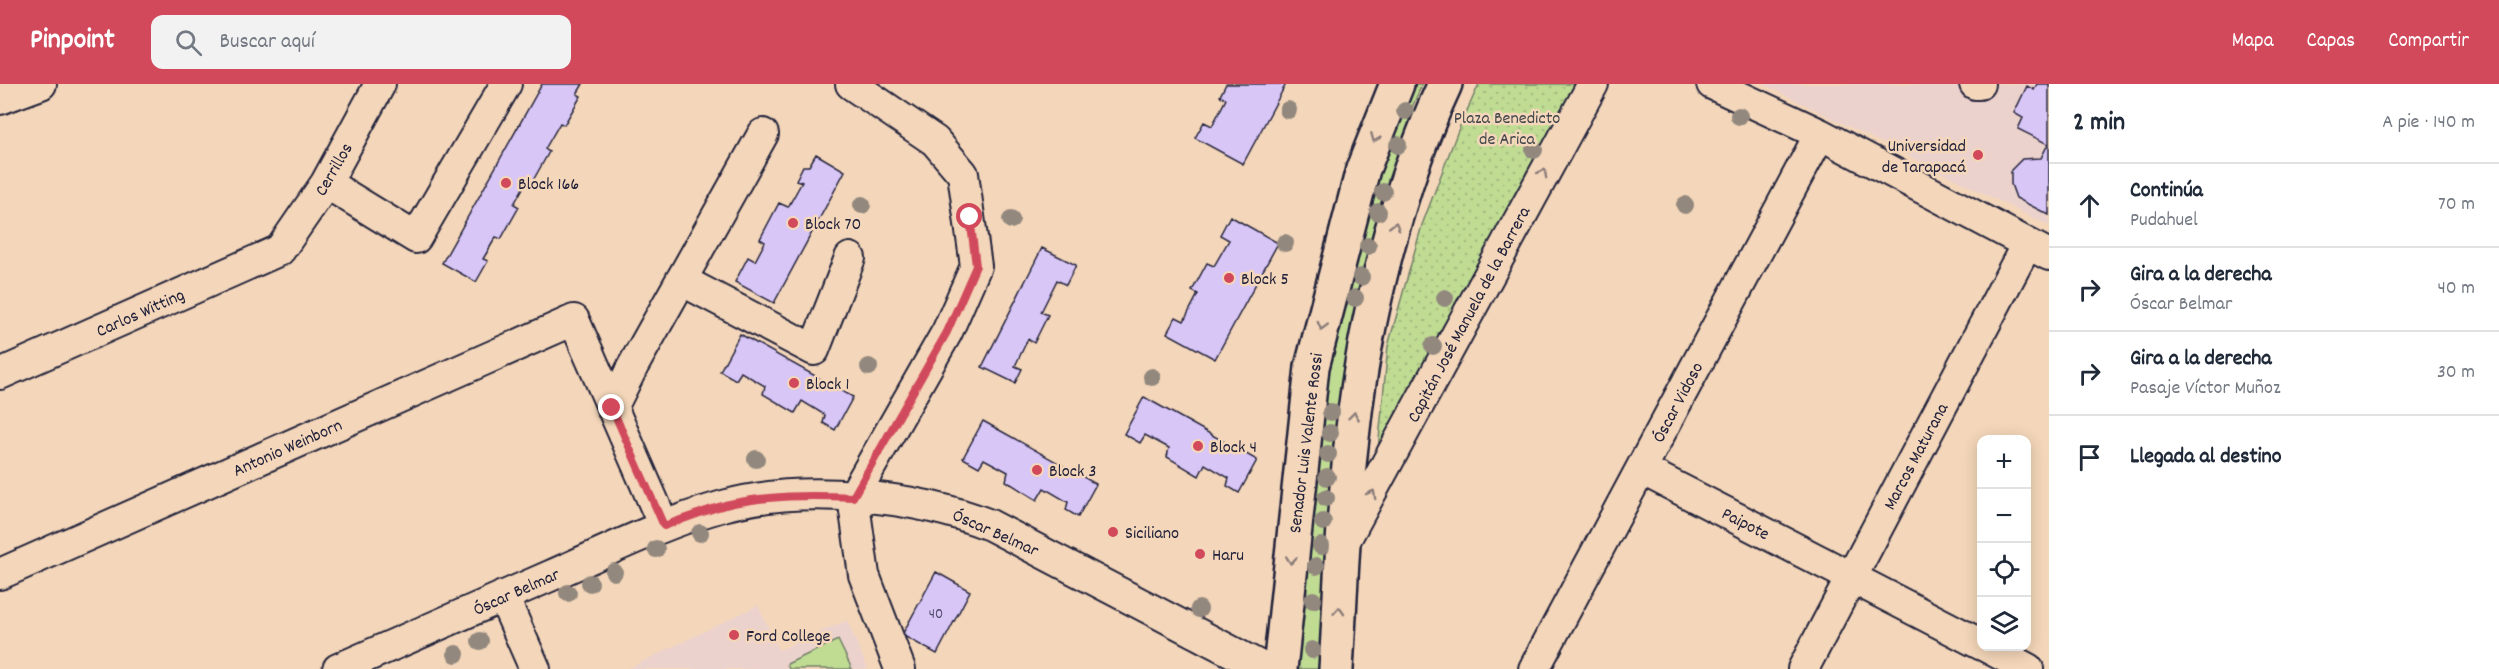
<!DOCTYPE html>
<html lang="es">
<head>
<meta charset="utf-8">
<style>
  :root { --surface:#fff; --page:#f2f2f3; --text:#1f2937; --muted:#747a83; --line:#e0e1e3; --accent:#d1495b }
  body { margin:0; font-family:Dekko,sans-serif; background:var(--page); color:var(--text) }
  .controls { position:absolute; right:18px; bottom:18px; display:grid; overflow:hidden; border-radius:12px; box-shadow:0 3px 15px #0003 }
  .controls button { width:54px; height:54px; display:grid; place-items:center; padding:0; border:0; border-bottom:2px solid var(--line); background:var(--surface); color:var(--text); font:30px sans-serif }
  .stop { position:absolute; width:18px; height:18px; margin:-14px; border:4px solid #d1495b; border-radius:50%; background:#fff }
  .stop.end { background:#d1495b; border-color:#fff; box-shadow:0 2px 6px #0008 }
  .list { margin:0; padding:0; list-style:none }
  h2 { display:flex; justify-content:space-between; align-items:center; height:78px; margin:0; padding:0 24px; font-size:26px }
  h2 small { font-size:20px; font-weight:400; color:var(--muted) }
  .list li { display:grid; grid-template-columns:39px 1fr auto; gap:18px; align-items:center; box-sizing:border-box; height:84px; padding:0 24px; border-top:2px solid var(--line) }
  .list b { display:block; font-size:22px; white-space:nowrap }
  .list p { margin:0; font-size:20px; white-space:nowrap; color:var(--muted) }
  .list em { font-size:20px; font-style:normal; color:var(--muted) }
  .icon { flex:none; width:33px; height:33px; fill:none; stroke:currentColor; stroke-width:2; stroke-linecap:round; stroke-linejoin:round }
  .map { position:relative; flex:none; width:2049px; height:585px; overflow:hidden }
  header { display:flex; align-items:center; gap:36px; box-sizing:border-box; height:84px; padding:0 30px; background:var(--accent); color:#fff }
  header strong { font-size:28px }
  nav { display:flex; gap:33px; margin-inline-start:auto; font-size:21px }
  .search { width:420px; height:54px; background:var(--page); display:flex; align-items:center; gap:15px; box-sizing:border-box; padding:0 21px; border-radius:12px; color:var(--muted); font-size:22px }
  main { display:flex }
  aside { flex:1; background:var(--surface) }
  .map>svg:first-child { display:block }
  .built { fill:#ecd2cc }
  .grass { fill:#c0dc93; stroke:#717f67; stroke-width:1.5 }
  .park { fill:url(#park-dots); stroke:#717f67; stroke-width:1.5 }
  .building { fill:#d8c6f7; stroke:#22223b; stroke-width:1.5 }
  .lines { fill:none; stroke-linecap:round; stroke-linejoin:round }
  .minor-casing { stroke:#22223b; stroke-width:34 }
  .major-casing { stroke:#22223b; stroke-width:38 }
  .minor { stroke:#f4d7ba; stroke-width:30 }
  .major { stroke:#f4d7ba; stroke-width:33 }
  .tree { fill:#92887e }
  .oneway { stroke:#8b7c7a }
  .route { stroke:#d1495b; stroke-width:8 }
  .poi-dot { fill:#d1495b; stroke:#f4d7ba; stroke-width:2 }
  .labels { text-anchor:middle; stroke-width:5; stroke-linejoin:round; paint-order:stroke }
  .number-label { font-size:15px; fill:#504b6a }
  .park-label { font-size:18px; fill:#42474d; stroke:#f4d7ba }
  .poi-label { font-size:18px; fill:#22223b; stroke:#f4d7ba; text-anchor:start }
  .street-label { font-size:18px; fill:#22223b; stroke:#f4d7ba }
</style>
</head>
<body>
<header>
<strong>Pinpoint</strong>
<div class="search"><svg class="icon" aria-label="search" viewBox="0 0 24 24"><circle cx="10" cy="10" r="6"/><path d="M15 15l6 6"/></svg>Buscar aquí</div>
<nav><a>Mapa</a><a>Capas</a><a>Compartir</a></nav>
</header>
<main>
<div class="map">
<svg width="2049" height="585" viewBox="0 0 2049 585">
  <defs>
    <pattern id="park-dots" width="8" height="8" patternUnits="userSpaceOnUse" patternTransform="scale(1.5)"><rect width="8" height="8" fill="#c0dc93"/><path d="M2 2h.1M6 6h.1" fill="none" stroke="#a5bc80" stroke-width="1.8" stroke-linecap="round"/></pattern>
  </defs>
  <rect width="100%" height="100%" fill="#f4d7ba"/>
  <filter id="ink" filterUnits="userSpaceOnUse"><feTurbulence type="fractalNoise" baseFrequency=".0167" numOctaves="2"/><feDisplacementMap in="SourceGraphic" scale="12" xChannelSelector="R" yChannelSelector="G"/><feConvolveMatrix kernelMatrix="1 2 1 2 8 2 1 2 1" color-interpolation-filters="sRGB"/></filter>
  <g filter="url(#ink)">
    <path class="built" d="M1763,0H2049V142Z
      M758,521L779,566L847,536L868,585H627Z"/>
    <path class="grass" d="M1411,0H1422L1408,33L1412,57L1326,585H1298L1321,305L1379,89Z
      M838,556L852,585H789L787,580Z"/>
    <path class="park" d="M1479,0H1578L1376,387L1388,262L1422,141L1457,49Z"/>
    <path class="building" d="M542,0H583L577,10L581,12L564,41L560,39L545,65L549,68L531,100L527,97L514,120L519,123L501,155L496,153L483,175L488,177L476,198L442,179Z
      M1226,0H1286L1243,80L1195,54L1204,38L1212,42L1226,15L1220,12Z
      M2037,0H2049V131L2016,114L2011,100V86L2022,75L2041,74L2048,60L2018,45L2023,34L2014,29L2027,2L2034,6Z
      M816,70L845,87L774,219L735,198L748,173L755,177L765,158L760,155L779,119L788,123L802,98L796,96L803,82H809Z
      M1230,132L1278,159L1215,275L1167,249L1176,233L1184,237L1198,210L1192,207L1207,179L1214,182L1229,156L1220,151Z
      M1042,164L1076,181L1066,201L1057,196L1041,228L1048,231L1034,259L1028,255L1015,282L1022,285L1015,299L982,283Z
      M740,250L853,313L835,346L823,339L825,331L802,317L795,329L763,310L765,302L741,288L736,296L720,287Z
      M1144,313L1257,376L1239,409L1227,402L1229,394L1205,380L1199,392L1167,373L1169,364L1145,351L1140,359L1124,350Z
      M983,337L1096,400L1078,433L1066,426L1068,418L1044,404L1037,416L1006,397L1008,388L984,375L979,383L963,374Z
      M936,488L970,507L937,570L902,551Z"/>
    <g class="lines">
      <defs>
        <path id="minor" d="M851,0L935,57L963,90L976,182L947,248L853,413
          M1712,0L1820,50L2049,171
          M1975,0H1979
          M0,15L41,0
          M326,99L416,154L506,0
          M681,196L814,266L850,174
          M0,290L280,166L326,99L380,0
          M612,324L633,282L763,50
          M1641,385L1851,493
          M853,413L864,491L900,585
          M1343,460L1593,0
          M0,490L574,236L664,442
          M1866,501L1982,561
          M503,512L535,585
          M1985,562L2028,585
          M338,585C409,554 480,523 550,492C607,467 663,439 723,422C801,400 915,411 990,441L1265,585
          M1534,585L1820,50
          M1803,585L2027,160"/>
        <path id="major" d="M1280,585L1312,283L1363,85L1397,0
          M1336,585C1341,505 1343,425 1353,345C1365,234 1398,101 1445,0"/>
      </defs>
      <use href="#minor" class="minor-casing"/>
      <use href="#major" class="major-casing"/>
      <use href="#minor" class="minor"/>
      <use href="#major" class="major"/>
    </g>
    <g class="tree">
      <circle cx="1288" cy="26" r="9"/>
      <circle cx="1405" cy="27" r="9"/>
      <circle cx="1739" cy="32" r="9"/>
      <circle cx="1398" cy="61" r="9"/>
      <circle cx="1534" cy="66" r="9"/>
      <circle cx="1383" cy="108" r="9"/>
      <circle cx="862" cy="121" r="9"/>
      <circle cx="1685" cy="121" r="9"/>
      <circle cx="1378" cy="128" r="9"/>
      <circle cx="1011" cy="136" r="9"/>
      <circle cx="1285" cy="159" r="9"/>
      <circle cx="1368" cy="162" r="9"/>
      <circle cx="1361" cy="193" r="9"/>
      <circle cx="1355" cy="214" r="9"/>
      <circle cx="1445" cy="214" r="9"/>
      <circle cx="1433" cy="262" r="9"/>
      <circle cx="869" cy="283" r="9"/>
      <circle cx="1152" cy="293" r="9"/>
      <circle cx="1331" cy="328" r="9"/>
      <circle cx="1330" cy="349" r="9"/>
      <circle cx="1328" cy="370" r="9"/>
      <circle cx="756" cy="375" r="9"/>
      <circle cx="1327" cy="393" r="9"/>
      <circle cx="1326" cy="414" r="9"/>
      <circle cx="1323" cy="438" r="9"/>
      <circle cx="700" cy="449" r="9"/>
      <circle cx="1321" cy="462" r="9"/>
      <circle cx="656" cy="465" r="9"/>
      <circle cx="1316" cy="482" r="9"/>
      <circle cx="614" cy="488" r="9"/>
      <circle cx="590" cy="499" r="9"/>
      <circle cx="568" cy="509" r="9"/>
      <circle cx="1313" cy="516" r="9"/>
      <circle cx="1199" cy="525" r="9"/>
      <circle cx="480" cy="557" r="9"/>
      <circle cx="1312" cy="566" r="9"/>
      <circle cx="456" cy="570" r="9"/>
    </g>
    <defs><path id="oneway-chevron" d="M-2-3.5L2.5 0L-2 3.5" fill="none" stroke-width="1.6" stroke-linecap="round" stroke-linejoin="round" transform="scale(1.5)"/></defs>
    <g class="oneway">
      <use href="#oneway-chevron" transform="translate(1375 54) rotate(112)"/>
      <use href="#oneway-chevron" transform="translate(1543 89) rotate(-61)"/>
      <use href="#oneway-chevron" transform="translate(1395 142) rotate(-74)"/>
      <use href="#oneway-chevron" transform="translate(1322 242) rotate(105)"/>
      <use href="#oneway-chevron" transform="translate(1354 332) rotate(-83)"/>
      <use href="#oneway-chevron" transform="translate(1372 410) rotate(-62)"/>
      <use href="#oneway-chevron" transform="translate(1291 476) rotate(96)"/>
      <use href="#oneway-chevron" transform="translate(1339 527) rotate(-87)"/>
    </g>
  </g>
  <g class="lines" filter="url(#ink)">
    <path class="route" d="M612,324L664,442C684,435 704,427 725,421C767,411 810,411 853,413L947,248L976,182L970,133"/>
  </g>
  <g class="poi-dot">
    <circle cx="1978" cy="71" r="6"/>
    <circle cx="506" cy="99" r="6"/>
    <circle cx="793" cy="139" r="6"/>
    <circle cx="1229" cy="194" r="6"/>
    <circle cx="794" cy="299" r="6"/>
    <circle cx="1198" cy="362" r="6"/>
    <circle cx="1037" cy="386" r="6"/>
    <circle cx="1113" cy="448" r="6"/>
    <circle cx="1200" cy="470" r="6"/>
    <circle cx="734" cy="551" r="6"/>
  </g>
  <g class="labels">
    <g class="number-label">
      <text x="936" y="534">40</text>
    </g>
    <g class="park-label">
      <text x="1507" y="39">Plaza Benedicto<tspan x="1507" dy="21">de Arica</tspan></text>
    </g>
    <g class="poi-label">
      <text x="1966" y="67" text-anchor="end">Universidad<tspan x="1966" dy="21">de Tarapacá</tspan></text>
      <text x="518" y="105">Block 166</text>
      <text x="805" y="145">Block 70</text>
      <text x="1241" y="200">Block 5</text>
      <text x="806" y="305">Block 1</text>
      <text x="1210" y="368">Block 4</text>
      <text x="1049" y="392">Block 3</text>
      <text x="1125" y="454">Siciliano</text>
      <text x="1212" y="476">Haru</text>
      <text x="746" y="557">Ford College</text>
    </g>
    <g class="street-label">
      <text transform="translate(333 85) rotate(-60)" y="6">Cerrillos</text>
      <text transform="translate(140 228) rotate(-24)" y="6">Carlos Witting</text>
      <text transform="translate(1468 230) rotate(-62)" y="6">Capitán José Manuela de la Barrera</text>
      <text transform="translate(1677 318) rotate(-62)" y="6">Óscar Vidoso</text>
      <text transform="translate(1305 359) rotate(-83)" y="6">Senador Luis Valente Rossi</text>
      <text transform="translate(287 363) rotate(-24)" y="6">Antonio Weinborn</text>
      <text transform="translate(1915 372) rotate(-62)" y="6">Marcos Maturana</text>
      <text transform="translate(1746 439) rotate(27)" y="6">Paipote</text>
      <text transform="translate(996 448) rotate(24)" y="6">Óscar Belmar</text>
      <text transform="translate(516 507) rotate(-24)" y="6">Óscar Belmar</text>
    </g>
  </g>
</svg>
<div class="controls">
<button>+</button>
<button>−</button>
<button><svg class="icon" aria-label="locate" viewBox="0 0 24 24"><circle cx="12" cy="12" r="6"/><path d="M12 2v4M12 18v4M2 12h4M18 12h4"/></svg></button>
<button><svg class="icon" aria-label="layers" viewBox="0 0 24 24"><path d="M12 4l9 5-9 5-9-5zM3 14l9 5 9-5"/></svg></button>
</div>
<div class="stop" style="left:970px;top:133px"></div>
<div class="stop end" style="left:612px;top:324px"></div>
</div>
<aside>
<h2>2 min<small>A pie · 140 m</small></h2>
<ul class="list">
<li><svg class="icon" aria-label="ahead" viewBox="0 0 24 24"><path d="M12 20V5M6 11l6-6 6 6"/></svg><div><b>Continúa</b><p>Pudahuel</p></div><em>70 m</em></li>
<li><svg class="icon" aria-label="right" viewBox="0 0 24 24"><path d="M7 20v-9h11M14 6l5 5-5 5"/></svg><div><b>Gira a la derecha</b><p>Óscar Belmar</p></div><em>40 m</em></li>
<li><svg class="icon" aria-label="right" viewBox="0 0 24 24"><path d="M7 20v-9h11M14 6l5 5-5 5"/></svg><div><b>Gira a la derecha</b><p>Pasaje Víctor Muñoz</p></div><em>30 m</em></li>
<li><svg class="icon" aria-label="arrive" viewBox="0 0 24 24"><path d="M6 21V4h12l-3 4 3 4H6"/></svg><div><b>Llegada al destino</b></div></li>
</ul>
</aside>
</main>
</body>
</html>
